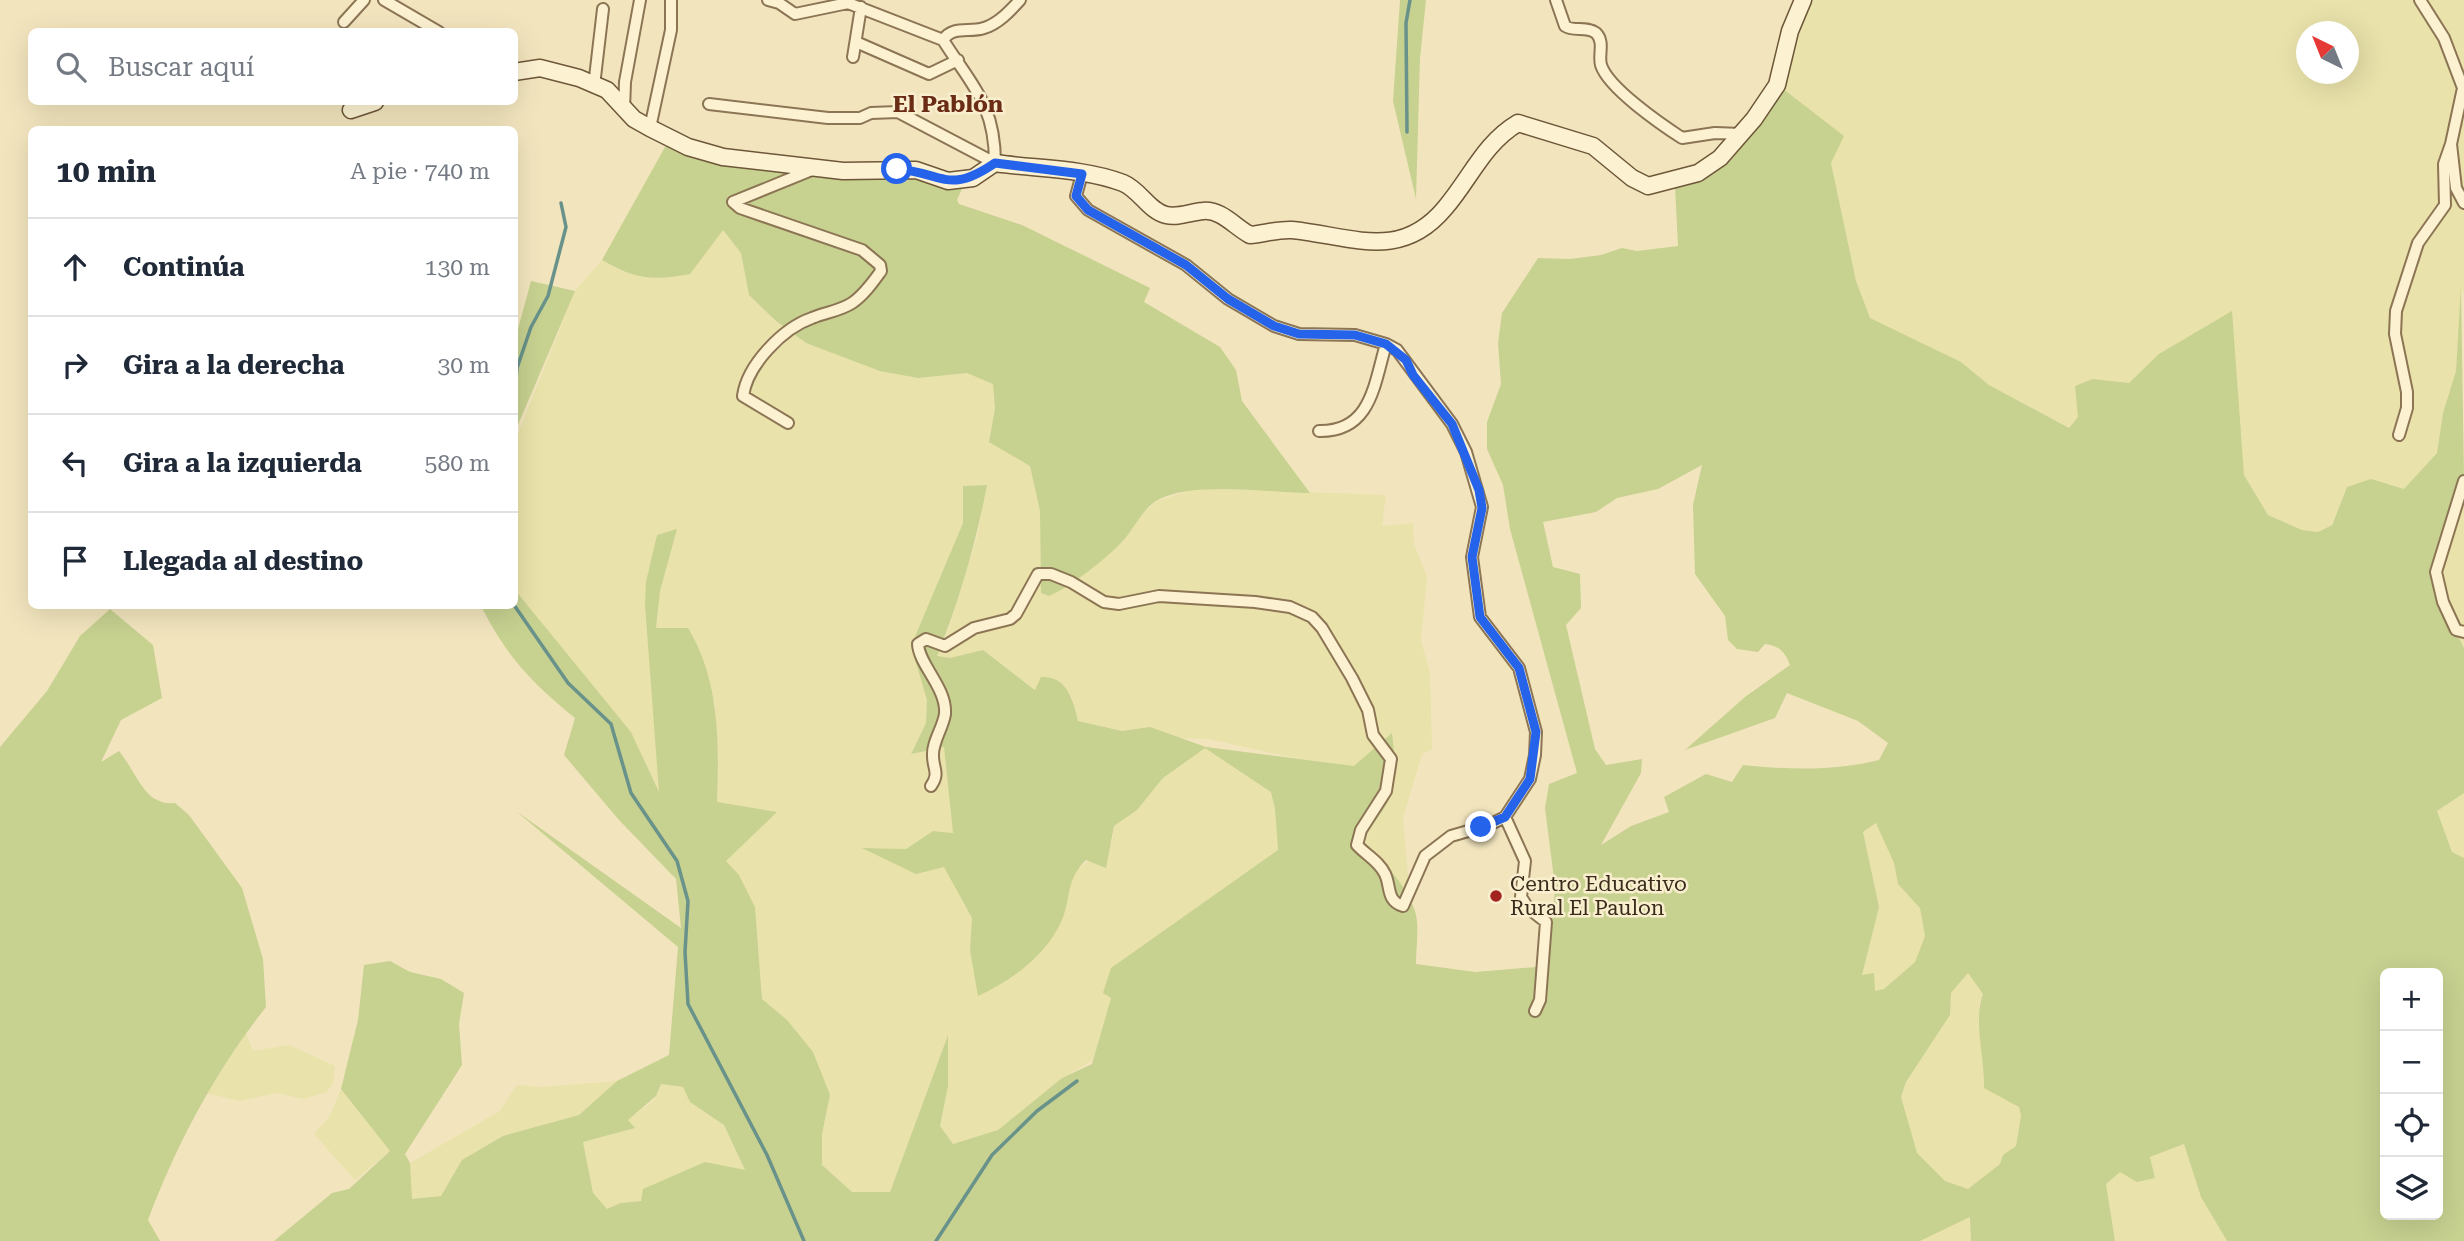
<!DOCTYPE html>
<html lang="es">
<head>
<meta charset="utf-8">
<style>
  :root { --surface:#fff; --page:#f2f2f3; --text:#1f2937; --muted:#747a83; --line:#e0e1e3 }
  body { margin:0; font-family:"Roboto Serif",serif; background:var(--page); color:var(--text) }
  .controls { position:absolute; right:21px; bottom:21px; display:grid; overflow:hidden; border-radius:10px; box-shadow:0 7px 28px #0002 }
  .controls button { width:63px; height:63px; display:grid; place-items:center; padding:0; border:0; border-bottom:2px solid var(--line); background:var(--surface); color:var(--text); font:35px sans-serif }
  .compass { position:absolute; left:2296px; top:21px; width:63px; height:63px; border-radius:50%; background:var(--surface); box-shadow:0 7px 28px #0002; rotate:317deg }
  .stop { position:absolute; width:21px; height:21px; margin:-16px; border:5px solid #2563eb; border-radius:50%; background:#fff }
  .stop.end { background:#2563eb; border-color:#fff; box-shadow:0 2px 7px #0008 }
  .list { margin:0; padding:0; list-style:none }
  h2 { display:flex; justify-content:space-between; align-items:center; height:91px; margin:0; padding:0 28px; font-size:30px }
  h2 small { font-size:23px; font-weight:400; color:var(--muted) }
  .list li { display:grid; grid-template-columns:46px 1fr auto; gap:21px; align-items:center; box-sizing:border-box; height:98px; padding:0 28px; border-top:2px solid var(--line) }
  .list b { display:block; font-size:26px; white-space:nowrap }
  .list em { font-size:23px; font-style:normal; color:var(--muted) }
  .icon { flex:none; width:38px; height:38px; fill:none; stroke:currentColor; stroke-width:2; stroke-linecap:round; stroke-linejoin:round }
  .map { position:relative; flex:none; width:2464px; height:1241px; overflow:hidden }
  .search { position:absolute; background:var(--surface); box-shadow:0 7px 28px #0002; left:28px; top:28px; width:490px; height:77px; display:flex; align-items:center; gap:18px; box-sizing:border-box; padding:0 24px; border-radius:10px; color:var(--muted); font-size:26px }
  .panel { position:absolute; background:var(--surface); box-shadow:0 7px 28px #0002; left:28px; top:126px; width:490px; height:483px; border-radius:10px }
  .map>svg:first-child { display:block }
  .farmland { fill:#e9e2aa; fill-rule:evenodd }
  .green { fill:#c7d190; fill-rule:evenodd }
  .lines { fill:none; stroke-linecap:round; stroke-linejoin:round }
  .stream { stroke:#68928a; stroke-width:3.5 }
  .street-casing { stroke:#8c7554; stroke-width:14 }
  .secondary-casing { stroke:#6e5638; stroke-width:19 }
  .street { stroke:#fcf2d2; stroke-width:10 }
  .secondary { stroke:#fcf2d2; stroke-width:16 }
  .route { stroke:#2563eb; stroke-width:9 }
  .poi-dot { fill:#a2241e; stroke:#f9efce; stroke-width:2.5 }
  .labels { text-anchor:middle; stroke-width:5; stroke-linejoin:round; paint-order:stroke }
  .poi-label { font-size:21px; fill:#3a2b1b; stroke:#f9efce; text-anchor:start }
  .neighbourhood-label { font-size:23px; font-weight:bold; fill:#6b2c16; stroke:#f9efce }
</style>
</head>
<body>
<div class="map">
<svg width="2464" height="1241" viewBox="0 0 2464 1241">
  <rect width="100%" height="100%" fill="#f2e5be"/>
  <path class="farmland" d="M1811,0H2464V295L2462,288L2456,371L2443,413L2437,453L2404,489L2390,484L2347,487L2331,525L2318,532L2302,530L2268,515L2244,475L2238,404L2159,354L2129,383L2093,379L2078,417L2069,428L1989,385L1961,362L1870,318L1856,281L1831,163L1778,85L1791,60ZM2306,32H2348V74H2306Z
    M723,230L741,253L749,295L776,321L806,343L918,378L967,373L994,384L995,408L989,441L1030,466L1040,511L1041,593L1049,596L1099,561L1123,542L1140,516L1157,501L1198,488L1386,495L1382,526L1413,523L1414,544L1427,577L1421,640L1430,673L1432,749L1422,754L1403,818L1410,899L1363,848L1372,825L1354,766L1289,757L1209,739L1173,738L1150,727L1122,731L1078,721L1072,697L1064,685L1036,690L983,650L950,658L936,656L948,632L978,534L986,485L963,486V523L911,646L927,700L926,723L911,753L944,747L953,833L933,831L906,849L864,848L944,866L972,918L970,950L1062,920L1072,874L1112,842L1114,826L1137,810L1163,778L1206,747L1271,792L1275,809L1278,851L1111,968V998L1093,1060L1062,1078L998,1130L952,1144L940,1126L948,1086L947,1037L890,1192H852L822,1165V1134L830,1095L787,1020L762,999L755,907L739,875L726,861L777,812L717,802L715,702L656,628L660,591L677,530L657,535L645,605L660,794L631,732L515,590V441L575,291L602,260L623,272Z
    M2464,481V648L2450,621L2436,572Z
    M2464,793V858L2452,852L2437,811Z
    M1877,823L1894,863L1898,884L1920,908L1925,936L1915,962L1884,989L1875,991L1862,976L1879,907L1863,832Z
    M1968,973L1983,994L1979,1004L1984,1071L2019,1107L2021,1116L2016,1146L2003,1155L2000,1164L1968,1189L1945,1181L1916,1153L1901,1097L1906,1082L1950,1015L1951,993Z
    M246,1033L253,1051L289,1045L335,1066L333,1083L327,1092L304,1099L277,1093L239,1101L207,1093Z
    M617,1081L579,1115L503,1136L462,1160L441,1196L412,1199L410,1163L500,1111L517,1085L541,1087Z
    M661,1084L683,1087L690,1102L724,1125L745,1170L607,1210L593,1193L583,1142L635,1128L628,1120L654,1100Z
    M341,1089L390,1151L355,1180L314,1134L330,1116Z
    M2184,1144L2201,1197L2227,1241H2115L2106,1184L2120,1171L2155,1178L2150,1157Z
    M1971,1217V1241H1920Z"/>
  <path class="green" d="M1400,0H1426L1420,58L1416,199L1393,101Z
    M1778,85L1844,136L1831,163L1856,281L1870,318L1961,362L1989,385L2069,428L2078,417L2075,386L2093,379L2129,383L2159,354L2232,311L2244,475L2268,515L2302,530L2318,532L2332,525L2347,487L2371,479L2404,489L2437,453L2443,413L2456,371L2461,286L2464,481L2436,572L2450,621L2464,648V793L2437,811L2452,852L2464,858V1241H2227L2201,1197L2184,1144L2150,1157L2155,1178L2137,1182L2120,1172L2106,1184L2115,1241H1971L1970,1217L1920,1241H274L332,1193L349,1189L390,1151L341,1089L358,1020L364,965L390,961L410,972L441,979L464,993L459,1024L462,1065L405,1154L410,1163L412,1199L441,1196L462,1160L503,1136L579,1115L617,1081L669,1055L678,947L516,811L681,928L676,879L619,820L564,755L575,718C531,682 507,657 481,606H514L515,590L631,732L659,792L645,605L646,582L657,535L677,529L660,591L656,628H688C720,681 719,742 717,802L777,812L726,861L739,875L755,907L762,999L787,1020L813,1052L830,1095L822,1134V1165L852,1192H890L948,1035V1086L940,1126L953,1144L998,1130L1062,1078L1092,1064L1111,998L1103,993L1111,968L1278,850L1275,809L1271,792L1205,748L1163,778L1137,810L1114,826L1106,868L1086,860C1065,881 1072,895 1062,920C1046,956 1012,980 978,996L970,950L972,918L944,867L916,874L862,848L906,849L933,831L953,833L944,747L911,754L926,723L927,700L911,646L963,523V486L987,485C976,543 959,602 937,656L950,658L983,650L1035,690L1041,677C1067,676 1073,699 1078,721L1122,731L1150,727L1206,747L1354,766L1392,733C1394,752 1397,775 1391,794C1385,814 1366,826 1363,848C1385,860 1410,890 1416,915C1419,930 1416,948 1416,964L1475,972L1549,966L1555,887L1545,808L1549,784L1577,773L1510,529L1503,485L1487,449V422L1501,384L1498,343L1502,313L1538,258L1570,259L1601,255L1622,248L1637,251L1678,246L1675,186L1699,175ZM1702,465L1693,505L1695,574L1725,616L1728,640L1737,649L1758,652L1765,644C1780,646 1785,652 1790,665L1745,697L1685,750L1775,718L1787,693L1858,721L1888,743L1879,760C1833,771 1791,770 1743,765L1732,782L1706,774L1664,797L1669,812L1631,826L1601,845L1641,773L1642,759L1606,765L1595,749L1566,625L1581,608L1580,574L1553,567L1543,522L1596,512L1617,498L1658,489ZM1876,823L1894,863L1898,884L1920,908L1925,936L1915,962L1884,989L1875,991L1874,973L1862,975L1879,907L1863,832ZM1968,973L1983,994C1973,1020 1985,1059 1984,1088L2019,1107L2021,1116L2016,1146L2003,1155L2000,1164L1968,1189L1945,1181L1917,1153L1901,1097L1906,1082L1950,1015L1951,993ZM2385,973H2438V1215H2385ZM661,1084L683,1087L690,1102L724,1125L745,1170L705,1162L643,1189L641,1201L621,1203L607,1209L593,1193L583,1142L635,1128L628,1120L656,1096Z
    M677,140L707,148L965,182L957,200L959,204L1022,225L1150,288L1144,302L1220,347L1236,370L1242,401L1310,493C1269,493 1191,480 1156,501C1141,511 1134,529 1122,542C1106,559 1070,587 1049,596L1041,593L1040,511L1030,466L989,442L995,408L993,384L967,373L918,378L880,371L806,343L776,321L749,295L741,253L723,230L690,274C653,281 634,279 602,260L665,147Z
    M531,281L575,291L515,432V340Z
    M110,609L153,645L162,698L121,720L101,762L119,751C138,774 144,806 175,803L189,815L242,888L263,959L266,1007C215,1072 177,1143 148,1220L160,1241H0V747L47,691L80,636Z"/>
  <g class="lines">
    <path class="stream" d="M1407,132L1406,23L1410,0
      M514,404L517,368L531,327L548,296L566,227L561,203
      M514,605L568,683L611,724L631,793L677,861L688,901L685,952L688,1004L767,1155L804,1241
      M936,1241L992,1155L1037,1111L1077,1081"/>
    <defs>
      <path id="street" d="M384,0L439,32
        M768,0L779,3L795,14L848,3L943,40
        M1556,0L1565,26C1573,32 1587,26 1596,33C1605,42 1598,55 1601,65C1608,88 1662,125 1682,138L1715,133L1742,134
        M2420,0L2444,38L2463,88L2451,144L2456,188L2464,203
        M344,22L364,0
        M856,42L929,74L958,60
        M853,57L861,7
        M594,86L603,9
        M709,104L828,118H860L871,113L898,112L995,163C995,104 972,86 943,40C953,25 969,33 984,28C998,24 1010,11 1020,0
        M624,110L625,82L640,0
        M650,128L671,30V0
        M788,423L743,396C747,365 783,328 812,318C826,312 840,311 852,303C864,295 873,282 881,271L880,265L862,250L740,208L733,202L814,169
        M1319,431C1371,432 1374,385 1386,344
        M2399,435L2407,408V392L2395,334L2396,311L2418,243L2445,205L2444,164L2451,144
        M2464,481L2436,572L2443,602L2456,630L2464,632
        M931,786C940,773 933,769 933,756C932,742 943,728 945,714C947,688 919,665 918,644L926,639L945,646L974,628L1010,619L1016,614L1038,574H1051L1071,582L1104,602L1119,604L1159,596L1255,602L1290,607L1312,617L1322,628L1352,678L1368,710L1373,735L1391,759L1386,791L1361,830L1357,845C1366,855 1379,861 1385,874C1391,886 1386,901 1403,906L1425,856L1451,836L1489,825L1505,817L1530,779L1535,755L1536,732L1519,668L1480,617L1472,557L1482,507L1466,452L1452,424L1397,350L1386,344L1355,335L1299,334L1274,326L1228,299L1186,265L1088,210L1076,196L1082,174
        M1505,817L1525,861L1521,897L1528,908L1546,922L1540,1000L1535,1011"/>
      <path id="secondary" d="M514,72L540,68L579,78L607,90L634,119L650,128L688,147L723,157L843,171L916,170L948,181L973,178L995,163C1036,169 1084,168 1123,183C1140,190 1149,211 1166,215C1178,218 1191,212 1203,211C1221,209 1235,227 1250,235C1263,234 1279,229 1292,230C1352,236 1400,262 1445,208C1470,179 1484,143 1518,123L1593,146L1632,178L1648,186L1698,173L1720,158L1754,119L1777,85L1790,31L1803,0
        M351,110L375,102"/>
    </defs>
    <use href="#street" class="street-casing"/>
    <use href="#secondary" class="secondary-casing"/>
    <use href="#street" class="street"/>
    <use href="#secondary" class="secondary"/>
  </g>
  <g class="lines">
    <path class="route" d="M897,169C944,173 948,195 995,163L1082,174L1076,196L1088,210L1186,265L1228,299L1274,326L1299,334L1355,335L1386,344L1406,360L1413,375L1452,424L1479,490L1482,508L1472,557L1480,617L1519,668L1536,732L1530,779L1505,817L1481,827"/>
  </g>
  <circle class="poi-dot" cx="1496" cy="896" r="7"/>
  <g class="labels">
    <g class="poi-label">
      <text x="1510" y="891">Centro Educativo<tspan x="1510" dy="24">Rural El Paulon</tspan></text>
    </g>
    <g class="neighbourhood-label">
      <text x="948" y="112">El Pablón</text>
    </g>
  </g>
</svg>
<div class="controls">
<button>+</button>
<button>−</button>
<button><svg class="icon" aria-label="locate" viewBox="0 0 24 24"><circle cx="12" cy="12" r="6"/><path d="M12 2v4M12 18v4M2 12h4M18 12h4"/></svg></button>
<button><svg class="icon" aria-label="layers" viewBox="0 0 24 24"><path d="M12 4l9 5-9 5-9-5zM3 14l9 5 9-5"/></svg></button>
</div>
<svg class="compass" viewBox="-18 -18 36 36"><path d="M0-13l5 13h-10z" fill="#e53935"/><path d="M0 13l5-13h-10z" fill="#747a83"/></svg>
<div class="stop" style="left:897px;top:169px"></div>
<div class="stop end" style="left:1481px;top:827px"></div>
<div class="search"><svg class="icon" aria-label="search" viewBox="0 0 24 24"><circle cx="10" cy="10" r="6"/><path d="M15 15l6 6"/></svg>Buscar aquí</div>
<section class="panel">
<h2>10 min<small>A pie · 740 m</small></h2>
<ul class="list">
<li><svg class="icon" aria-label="ahead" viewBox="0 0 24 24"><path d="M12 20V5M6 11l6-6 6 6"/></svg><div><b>Continúa</b></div><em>130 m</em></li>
<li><svg class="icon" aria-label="right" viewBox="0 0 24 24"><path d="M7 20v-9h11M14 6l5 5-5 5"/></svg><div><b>Gira a la derecha</b></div><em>30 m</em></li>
<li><svg class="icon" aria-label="left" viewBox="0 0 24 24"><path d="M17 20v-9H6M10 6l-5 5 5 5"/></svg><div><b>Gira a la izquierda</b></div><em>580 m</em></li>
<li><svg class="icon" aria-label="arrive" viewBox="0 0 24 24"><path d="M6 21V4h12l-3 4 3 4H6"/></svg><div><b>Llegada al destino</b></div></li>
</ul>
</section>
</div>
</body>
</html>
